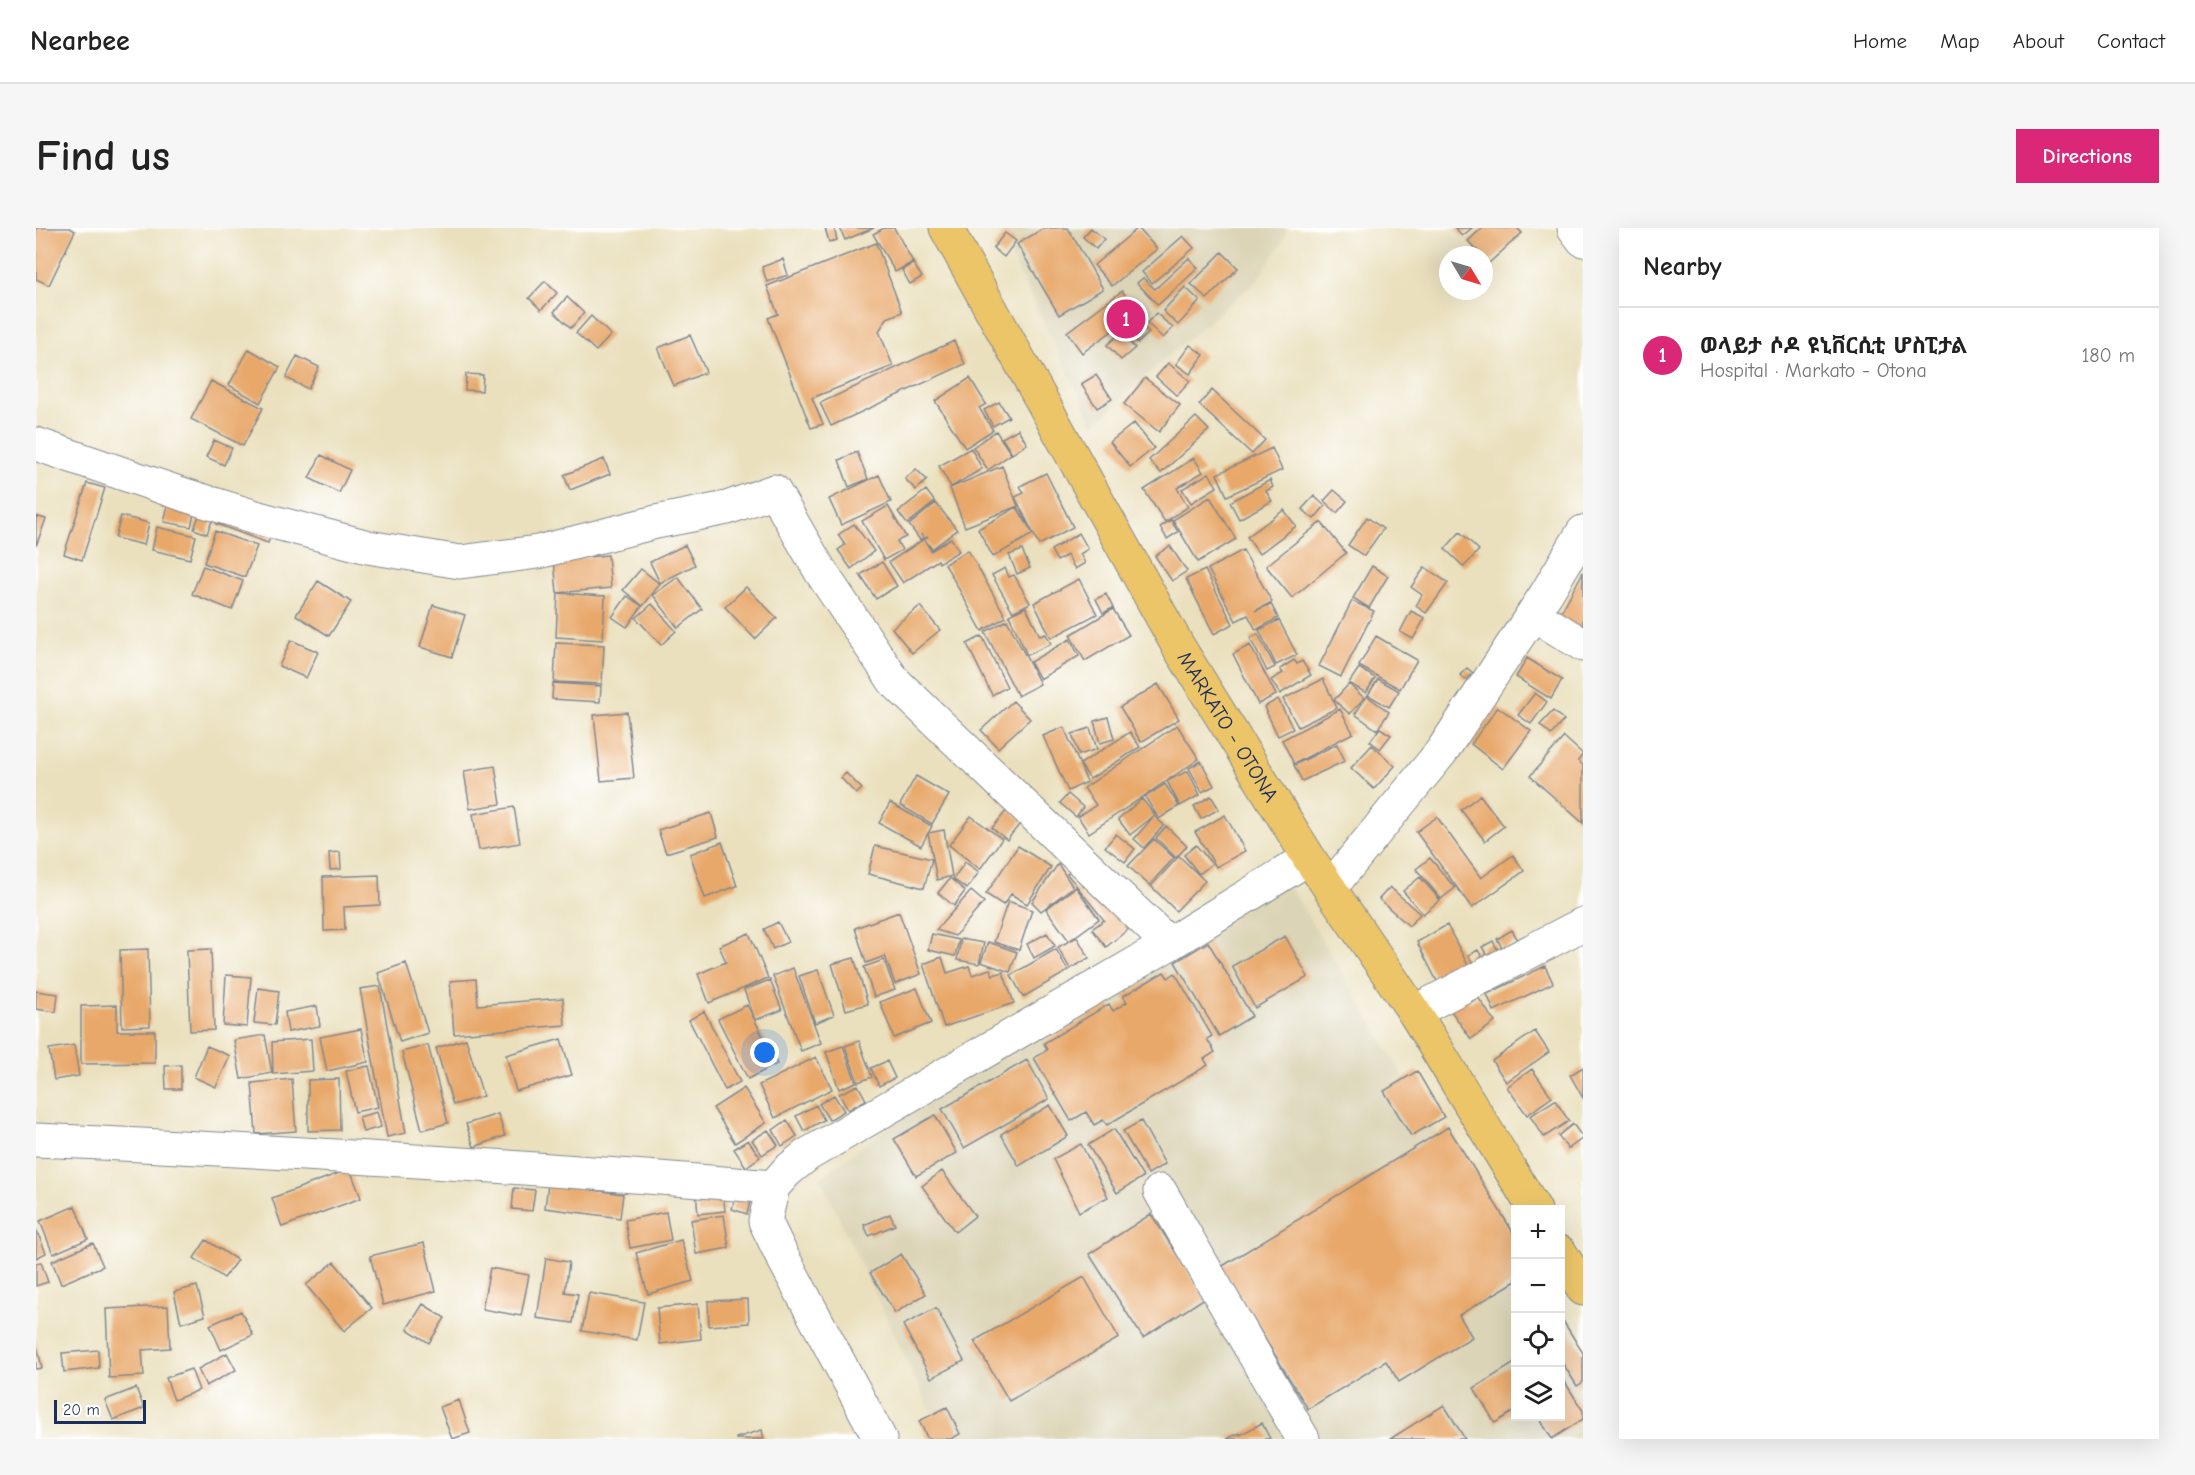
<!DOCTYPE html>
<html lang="en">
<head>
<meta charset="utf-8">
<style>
  :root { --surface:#fff; --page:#f6f6f6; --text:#222; --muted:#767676; --line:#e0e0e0; --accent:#db2777 }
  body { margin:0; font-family:"Comic Neue","Noto Sans Ethiopic",sans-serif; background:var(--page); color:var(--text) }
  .controls { position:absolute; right:18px; bottom:18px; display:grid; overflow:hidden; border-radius:0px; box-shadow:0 6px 24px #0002 }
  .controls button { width:54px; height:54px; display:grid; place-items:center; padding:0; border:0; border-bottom:2px solid var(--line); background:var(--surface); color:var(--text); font:30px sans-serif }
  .compass { position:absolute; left:1403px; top:18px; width:54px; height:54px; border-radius:50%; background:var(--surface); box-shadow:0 6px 24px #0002; rotate:128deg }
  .scale { position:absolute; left:18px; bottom:15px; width:92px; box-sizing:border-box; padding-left:6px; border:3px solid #1b2f5e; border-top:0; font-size:16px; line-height:21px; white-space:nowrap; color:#1b2f5e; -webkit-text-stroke:4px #fff; paint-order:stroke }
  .you { position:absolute; left:729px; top:825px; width:21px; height:21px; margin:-15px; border:4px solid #fff; border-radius:50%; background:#1a73e8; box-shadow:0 0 0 9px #1a73e833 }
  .badge { display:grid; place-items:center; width:39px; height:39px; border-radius:50%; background:var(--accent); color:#fff; font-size:20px; font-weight:700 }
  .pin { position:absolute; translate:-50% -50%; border:3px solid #fff; box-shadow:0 2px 6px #0006 }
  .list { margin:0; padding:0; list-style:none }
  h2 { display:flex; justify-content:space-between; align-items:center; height:78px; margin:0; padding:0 24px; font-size:26px }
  h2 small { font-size:20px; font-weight:400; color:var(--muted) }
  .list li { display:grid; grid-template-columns:39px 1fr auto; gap:18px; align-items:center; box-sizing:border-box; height:96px; padding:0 24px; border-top:2px solid var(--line) }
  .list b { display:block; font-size:22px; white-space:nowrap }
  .list p { margin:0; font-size:20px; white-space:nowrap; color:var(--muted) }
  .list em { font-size:20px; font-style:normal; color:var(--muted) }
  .icon { flex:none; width:33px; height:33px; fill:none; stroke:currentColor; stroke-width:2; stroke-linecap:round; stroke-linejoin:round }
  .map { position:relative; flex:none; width:1547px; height:1211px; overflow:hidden; border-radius:0px }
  header { display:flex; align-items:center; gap:36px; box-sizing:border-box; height:84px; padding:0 30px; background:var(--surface); border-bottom:2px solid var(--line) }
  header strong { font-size:28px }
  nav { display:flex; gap:33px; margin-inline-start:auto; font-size:21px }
  .intro { display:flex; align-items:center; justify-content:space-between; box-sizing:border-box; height:144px; padding:0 36px }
  h1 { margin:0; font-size:42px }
  .button { padding:15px 27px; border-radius:0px; background:var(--accent); color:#fff; font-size:21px; font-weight:700 }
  main { display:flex; gap:36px; padding:0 36px }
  aside { flex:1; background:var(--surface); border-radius:0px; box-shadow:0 6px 24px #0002 }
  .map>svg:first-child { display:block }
  .built { fill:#dbd4b6 }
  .building { fill:#e8a86a }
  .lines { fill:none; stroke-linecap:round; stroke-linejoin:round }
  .minor-casing { stroke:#82888e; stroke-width:35 }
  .major-casing { stroke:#82888e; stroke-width:35 }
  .minor { stroke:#fff; stroke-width:33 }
  .major { stroke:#edc569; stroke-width:33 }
  .labels { text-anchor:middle; stroke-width:4.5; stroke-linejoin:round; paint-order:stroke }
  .street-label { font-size:21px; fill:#1b2f5e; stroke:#fff }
</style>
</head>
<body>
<header>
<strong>Nearbee</strong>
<nav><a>Home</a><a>Map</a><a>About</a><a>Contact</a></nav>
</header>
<div class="intro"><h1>Find us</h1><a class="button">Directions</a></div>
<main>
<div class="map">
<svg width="1547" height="1211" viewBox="0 0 1547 1211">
  <rect width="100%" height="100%" fill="#fff"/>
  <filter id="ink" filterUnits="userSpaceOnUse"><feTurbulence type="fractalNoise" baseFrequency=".0167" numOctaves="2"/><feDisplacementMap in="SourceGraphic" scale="12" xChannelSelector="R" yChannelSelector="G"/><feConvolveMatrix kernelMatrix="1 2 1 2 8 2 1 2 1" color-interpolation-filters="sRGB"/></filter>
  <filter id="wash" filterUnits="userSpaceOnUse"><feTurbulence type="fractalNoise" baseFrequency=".008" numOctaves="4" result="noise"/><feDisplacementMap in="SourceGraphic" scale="24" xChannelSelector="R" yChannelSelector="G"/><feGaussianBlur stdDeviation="1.35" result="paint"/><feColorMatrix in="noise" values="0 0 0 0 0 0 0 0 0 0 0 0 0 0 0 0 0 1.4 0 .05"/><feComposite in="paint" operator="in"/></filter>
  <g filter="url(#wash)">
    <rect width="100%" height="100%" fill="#eae0bd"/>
    <path class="built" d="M971,0H1251L1247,14L1221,52L1129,131L1058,197L964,5Z
      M1252,655L1479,1035L1480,1188H1524L1525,1110L1547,1147V1211H908L784,950L885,874Z"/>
    <g id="blocks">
      <path class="building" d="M0,0H34L39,3L13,57L0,51Z
        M789,0H798L801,12L793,14Z
        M804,0H838L809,12Z
        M848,0H858L877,34L859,44L837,6Z
        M1008,0H1032L1067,61L1023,87L981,16Z
        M1055,0L1068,11L1060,21L1047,9Z
        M1102,0L1121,21L1076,58L1058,37Z
        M1419,0H1436L1426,8Z
        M1446,0H1481L1486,5L1453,35L1432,13Z
        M969,5L980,13L968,29L957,20Z
        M1147,8L1158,20L1116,55L1106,44Z
        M840,15L866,84L851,90L843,103L857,138L776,170L787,196L775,200L732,90L742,86L731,58Z
        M1186,24L1202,40L1171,71L1155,56Z
        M1153,30L1162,40L1122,77L1101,55L1107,50L1119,61Z
        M747,31L752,47L731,54L726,39Z
        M877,35L886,49L874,56L866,42Z
        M509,53L521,65L505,82L493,70Z
        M1149,59L1164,73L1142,97L1127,83Z
        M1086,63L1102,84L1046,125L1031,104Z
        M531,69L548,85L535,100L518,84Z
        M1120,85L1137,100L1127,110L1111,95Z
        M555,88L575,107L560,123L540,105Z
        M1099,91L1113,105L1102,115L1088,101Z
        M1085,104L1099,120L1085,132L1071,117Z
        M654,107L670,144L638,158L622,120Z
        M918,113L929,136L795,198L784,175Z
        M1154,117L1168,127L1154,146L1140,136Z
        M213,121L244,139L224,175L193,157Z
        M261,128L283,139L272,161L250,150Z
        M1132,135L1154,153L1141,168L1120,149Z
        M430,146L447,147L446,163L429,162Z
        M1060,147L1076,171L1061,180L1045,156Z
        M934,150L950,176L943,180L957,202L929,220L899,173Z
        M1109,150L1144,177L1123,204L1088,176Z
        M175,153L227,180L207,218L155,191Z
        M1176,162L1229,212L1216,226L1163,177Z
        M963,174L973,189L957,198L948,182Z
        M1160,189L1173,202L1125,245L1113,232Z
        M1098,195L1118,220L1094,239L1074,214Z
        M982,201L991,216L976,226L966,210Z
        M960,203L975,226L952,242L937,219Z
        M178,212L196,220L188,237L170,229Z
        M935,220L946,241L915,259L903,238Z
        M1236,220L1246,242L1191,268L1181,246Z
        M821,224L832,251L813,259L803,232Z
        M285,227L314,242L303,265L273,250Z
        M1158,230L1167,244L1141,260L1152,279L1129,294L1108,262Z
        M568,231L574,246L534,262L528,247Z
        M966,238L982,278L929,299L914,260Z
        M880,241L891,252L880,262L869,251Z
        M1010,245L1037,299L1003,317L979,269L988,265L984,258Z
        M1173,245L1181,259L1155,275L1146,261Z
        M843,247L855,274L805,297L793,271Z
        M1234,252L1237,259L1230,263L1236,273L1203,291L1194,274Z
        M51,255L69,260L46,332L28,326Z
        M890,262L899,274L871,296L862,284Z
        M1298,262L1311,273L1301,285L1288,273Z
        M1278,268L1289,278L1278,291L1266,281Z
        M1174,269L1200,311L1162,334L1137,292Z
        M900,275L921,302L896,321L888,311L892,309L888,310L885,306L887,310L884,312L873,297Z
        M132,276L159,281L155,299L128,294Z
        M852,278L870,309L861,313L866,322L848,332L826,293Z
        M981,279L997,306L957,329L942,301Z
        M166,280L179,285L171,306L158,301Z
        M1248,282L1260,298L1223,326L1211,309Z
        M185,283L237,302L232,315L180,296Z
        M0,288L10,291L0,318Z
        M85,288L113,295L108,317L79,310Z
        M1331,289L1347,301L1328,328L1312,317Z
        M1135,292L1142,304L1131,311L1124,299Z
        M1285,294L1310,325L1256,370L1230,338Z
        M818,296L838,323L815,341L802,322L809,317L802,307Z
        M121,299L160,308L154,331L116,322Z
        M179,303L221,318L209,349L168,335Z
        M1424,304L1443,322L1428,339L1409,321Z
        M1043,305L1052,321L1044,326L1049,335L1039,341L1031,327L1021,333L1015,322Z
        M915,310L923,323L903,335L902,332L867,355L853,334L888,311L895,323Z
        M649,317L659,337L624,355L614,334Z
        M1134,318L1151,343L1136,353L1119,328Z
        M932,322L970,389L946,403L909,336Z
        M986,322L994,340L981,346L973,327Z
        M1207,322L1236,374L1219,383L1235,376L1242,390L1220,402L1212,387L1200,393L1172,341Z
        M572,327L575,360L521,365L518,332Z
        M846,334L861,358L840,371L824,347Z
        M167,338L207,353L196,382L156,366Z
        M1336,338L1352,348L1333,380L1317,370Z
        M1389,339L1412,355L1390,385L1380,378L1386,367L1375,359Z
        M969,340L973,349L978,347L994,375L977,384L956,347Z
        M605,341L624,356L607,378L587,362Z
        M1169,342L1197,396L1178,406L1150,351Z
        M1547,344V404L1522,390Z
        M642,349L666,381L642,400L617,367Z
        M1043,351L1061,386L1015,410L998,375Z
        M282,353L315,374L293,408L260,387Z
        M710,359L741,390L719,411L689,379Z
        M522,365L569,368L567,412L520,409Z
        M1070,366L1077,380L1067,385L1060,371Z
        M591,368L606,378L591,399L576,389Z
        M1316,373L1338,383L1305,449L1283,438Z
        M616,376L640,403L625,417L600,390Z
        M397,377L429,387L416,429L384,419Z
        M884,378L904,402L876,425L856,400Z
        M990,379L1004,408L1010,406L1015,416L991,427L973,387Z
        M1077,381L1093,407L1049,433L1034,407Z
        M1375,383L1389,390L1377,411L1364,404Z
        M971,392L1004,456L982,468L949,404Z
        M1243,392L1261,427L1240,437L1223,402Z
        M1222,406L1239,439L1231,443L1214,410Z
        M946,408L971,459L956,467L931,416Z
        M1340,408L1381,432L1364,461L1323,438Z
        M1034,411L1043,428L1004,451L994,434Z
        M255,412L282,424L270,450L243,438Z
        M520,415L568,417L566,456L518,454Z
        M1214,417L1240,467L1222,476L1197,426Z
        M1491,430L1526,452L1515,471L1480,449Z
        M1258,432L1261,436L1266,433L1275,447L1244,466L1235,452L1247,445L1244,441Z
        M1323,440L1339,450L1330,465L1313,455Z
        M1431,440L1437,445L1430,452L1424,447Z
        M1287,451L1301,480L1262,499L1247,471Z
        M1342,451L1363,463L1353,479L1332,467Z
        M517,455L565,458L564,474L516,471Z
        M1122,456L1143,491L1105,514L1084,479Z
        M1313,456L1328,470L1314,486L1298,472Z
        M1499,465L1511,474L1495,496L1482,487Z
        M1331,468L1353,484L1341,502L1319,486Z
        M1242,471L1257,501L1242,508L1228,479Z
        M977,473L994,491L962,520L945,502Z
        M1462,479L1495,503L1467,541L1435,516Z
        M1304,481L1317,505L1258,536L1246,512Z
        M1517,483L1528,492L1515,507L1504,497Z
        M591,484L598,550L565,553L558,487Z
        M1072,489L1078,511L1064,515L1058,493Z
        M1141,497L1163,531L1053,605L1042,589L1060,577L1048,560Z
        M1028,499L1051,554L1032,563L1007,508Z
        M1054,500L1061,521L1043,527L1036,506Z
        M1344,500L1355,507L1344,521L1334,513Z
        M1094,504L1104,519L1054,551L1044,536Z
        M1528,509L1547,526L1542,533L1547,537V595L1494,548Z
        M1301,516L1309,533L1266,553L1258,537Z
        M1336,517L1359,538L1338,561L1315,540Z
        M1165,533L1178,558L1166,564L1153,540Z
        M459,538L465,576L434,581L428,543Z
        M1152,543L1164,567L1144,578L1131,553Z
        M810,545L826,561L820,566L805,550Z
        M880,548L913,567L896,596L864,577Z
        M1129,556L1143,578L1123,591L1109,569Z
        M1032,566L1047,579L1040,589L1024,575Z
        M1444,567L1468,598L1449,613L1425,582Z
        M1175,568L1183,581L1165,591L1158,578Z
        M1106,571L1119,587L1094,607L1082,591Z
        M854,575L896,598L885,618L843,595Z
        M478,579L484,615L443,622L437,586Z
        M972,581L987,592L971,612L956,600Z
        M675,585L682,609L630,625L622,602Z
        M1189,587L1209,623L1180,639L1159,604Z
        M935,588L966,611L944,641L913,617Z
        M1118,588L1128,597L1108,620L1098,611Z
        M1401,589L1445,650L1477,627L1488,643L1436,680L1380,604Z
        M1130,598L1151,618L1140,630L1120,610Z
        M908,602L916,648L901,652L892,605Z
        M1080,606L1099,621L1089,634L1069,619Z
        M1118,611L1138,630L1113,657L1092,638Z
        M686,614L701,658L669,670L654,626Z
        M1160,617L1176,636L1163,646L1148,627Z
        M839,618L896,631L888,660L832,646Z
        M982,618L1015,639L991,676L975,666L967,677L950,666Z
        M304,624L305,641L294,642L293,625Z
        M1143,628L1169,653L1140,683L1115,658Z
        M1394,630L1419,660L1405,671L1380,641Z
        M929,634L943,644L931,661L917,651Z
        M1022,636L1037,659L1005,683L996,674Z
        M1038,641L1094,700L1070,719L1056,701L1068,692L1031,646Z
        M343,647L344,677L308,679L309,702L288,703L287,649Z
        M1384,649L1404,672L1387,686L1367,663Z
        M914,650L929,663L918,678L902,665Z
        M1040,659L1063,691L1033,713L1010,681Z
        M1354,659L1384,686L1373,698L1343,671Z
        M935,663L948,674L919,708L900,702Z
        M972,673L996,682L983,722L958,714Z
        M863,684L885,746L859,756L849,728L830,735L819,700Z
        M742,694L752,714L737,721L728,701Z
        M1411,697L1436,745L1405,761L1381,714Z
        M1476,702L1482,712L1467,721L1461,711Z
        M713,705L732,750L673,775L662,746L690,734L683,718Z
        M1011,705L1019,718L998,730L991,716Z
        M896,706L923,712L919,728L892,722Z
        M1249,708L1272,749L1219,780L1196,738Z
        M1041,709L1053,730L1034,741L1022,719Z
        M925,711L948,715L943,736L921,732Z
        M1457,713L1464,727L1454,732L1446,719Z
        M952,714L981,724L974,744L945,734Z
        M1172,714L1216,788L1183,808L1139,734Z
        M112,721L114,798L86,799L84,722Z
        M175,721L178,802L154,803L151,722Z
        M1020,721L1032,743L987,769L975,747Z
        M1442,722L1450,736L1440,741L1432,727Z
        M906,729L911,745L933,738L936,747L954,741L957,747L967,744L978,775L908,799L887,736Z
        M818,730L832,776L810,782L796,736Z
        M848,732L859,762L838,769L828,739Z
        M370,735L392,805L364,814L342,745Z
        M1509,738L1517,755L1458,783L1451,766Z
        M757,740L785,815L765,823L737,748Z
        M782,742L798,787L779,795L763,748Z
        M1128,744L1132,750L1139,745L1176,808L1171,811L1179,824L1168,831L1172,837L1071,897L1067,892L1058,897L1050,884L1035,893L998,830L1011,822L1008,815L1073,776L1077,783L1091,774L1087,768Z
        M190,747L215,749L211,799L187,797Z
        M440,751L442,777L527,770L529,797L418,806L414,753Z
        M734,752L746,782L719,792L708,762Z
        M344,758L370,905L351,909L324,761Z
        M222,760L243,763L239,797L218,795Z
        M881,760L895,795L858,810L844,774Z
        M0,763L22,766L20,784L0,781Z
        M1427,764L1434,775L1442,769L1459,794L1435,811L1410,776Z
        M81,777V803H119V835L45,836V778Z
        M711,777L741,836L712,851L682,791Z
        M281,778L284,798L252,804L249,784Z
        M668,783L704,854L689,862L653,792Z
        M325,801L332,834L291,843L284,809Z
        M1499,803L1513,824L1470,854L1456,833Z
        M229,807L236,845L205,851L198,812Z
        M275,811L277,843L237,846L236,814Z
        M430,811L447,868L417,877L400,820Z
        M525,811L536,847L480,863L470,827Z
        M823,813L836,849L822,854L809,818Z
        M38,817L43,848L18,852L13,821Z
        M392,817L412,895L386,902L366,824Z
        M171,818L194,828L180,859L158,849Z
        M807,818L820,854L803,861L790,824Z
        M780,829L796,861L739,890L723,857Z
        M991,832L1013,871L928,920L906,881Z
        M851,833L859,850L843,858L835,840Z
        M145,837V861H130L129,838Z
        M333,838L342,879L319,884L310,843Z
        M1547,839V870L1534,847Z
        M1496,841L1516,869L1491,887L1471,859Z
        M1381,843L1408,889L1375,908L1348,863Z
        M256,851L260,903L220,906L216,855Z
        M303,851L304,902L272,903V852Z
        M822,857L830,872L812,882L803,866Z
        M708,860L730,895L699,915L677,880Z
        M798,867L808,883L793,892L783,876Z
        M1519,872L1533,893L1508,909L1494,888Z
        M780,877L788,892L768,903L760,888Z
        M1014,877L1032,908L983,938L965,906Z
        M341,884L345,899L327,904L323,889Z
        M462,886L469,908L438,919L430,896Z
        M899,887L921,925L880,948L858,911Z
        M751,892L761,908L746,918L737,902Z
        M1105,893L1129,936L1112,946L1087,903Z
        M1537,896L1547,910L1532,921L1522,908Z
        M1412,899L1480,1009V1053L1423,1087L1436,1109L1363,1154L1350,1133L1272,1181L1185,1039Z
        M1078,901L1107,949L1081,965L1052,917Z
        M732,902L742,917L726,927L716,912Z
        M712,912L724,929L710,939L698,921Z
        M1045,916L1072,969L1043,984L1017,931Z
        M314,941L325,970L246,999L236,970Z
        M906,943L939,988L919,1004L886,958Z
        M512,956L587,966L584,990L509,980Z
        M478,960L499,962L496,983L476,981Z
        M687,962L689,983L662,986L660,964Z
        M700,966L715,970L711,986L696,981Z
        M39,978L52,1011L17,1026L4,993Z
        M630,984L635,1012L594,1020L589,992Z
        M854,986L859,997L833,1008L828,997Z
        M1115,986L1169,1070L1107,1110L1053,1026Z
        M688,987L693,1020L660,1026L655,992Z
        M0,1001L10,1025L0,1030Z
        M170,1012L201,1032L188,1050L158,1030Z
        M645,1012L657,1053L612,1066L600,1025Z
        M57,1015L67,1038L25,1056L16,1033Z
        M388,1015L400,1063L347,1077L334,1028Z
        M865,1026L890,1066L859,1085L834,1045Z
        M510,1030L533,1034L529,1064L542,1066L537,1095L501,1090Z
        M5,1034L12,1054L0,1058V1035Z
        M298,1034L336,1080L308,1103L270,1057Z
        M454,1040L493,1047L485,1088L446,1081Z
        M1048,1049L1083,1110L973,1173L938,1113Z
        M161,1058L169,1088L145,1095L138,1064Z
        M553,1065L608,1074L601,1112L546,1103Z
        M712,1071L713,1095L673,1098L672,1073Z
        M387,1076L409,1090L393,1115L371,1101Z
        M662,1076L665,1111L624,1116L621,1080Z
        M132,1078L134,1120L106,1122L108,1148L73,1150L70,1081Z
        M900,1080L928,1133L895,1150L867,1097Z
        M205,1083L217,1107L185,1122L174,1097Z
        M1524,1088L1547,1125V1154L1541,1158L1524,1131Z
        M0,1113L6,1140L0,1141Z
        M62,1122L63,1140L28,1144L26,1125Z
        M191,1125L200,1142L170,1158L162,1141Z
        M1480,1134V1182L1459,1195L1438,1160Z
        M155,1141L163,1162L138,1172L130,1150Z
        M1524,1146L1547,1183V1191L1516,1211L1502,1188H1524Z
        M100,1160L108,1180L77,1192L69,1172Z
        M423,1172L434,1205L416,1211L404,1179Z
        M1408,1177L1429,1211H1354Z
        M911,1179L924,1206L915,1211H892L883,1193Z
        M1226,1195L1234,1211H1191L1203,1205L1204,1207Z
        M726,1202L728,1211H700V1210Z"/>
    </g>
  </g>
  <g filter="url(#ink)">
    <use href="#blocks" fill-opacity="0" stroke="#82888e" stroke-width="1.5"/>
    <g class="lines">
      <defs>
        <path id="minor" d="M1538,0L1547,12
          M0,216L149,267L226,291L332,319L424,334L502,324L620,294L691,280L738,263L785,344L858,453L1133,716
          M1497,386L1547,417
          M1294,660L1406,523L1510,366L1547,304
          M1378,784L1547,696
          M0,912C246,923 491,939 737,959
          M1124,963L1267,1211
          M844,1211L746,1028L729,993L737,959L751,943L771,927L1133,716L1273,630"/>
        <g id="major">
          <path id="s1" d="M910,0L1142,418L1273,630L1378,784L1499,982"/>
          <path d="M1524,1024L1547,1061"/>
        </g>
      </defs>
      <use href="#minor" class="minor-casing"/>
      <use href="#major" class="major-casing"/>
      <use href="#minor" class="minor"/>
      <use href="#major" class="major"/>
    </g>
  </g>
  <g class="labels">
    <g class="street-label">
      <text dy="7" stroke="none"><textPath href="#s1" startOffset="573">MARKATO - OTONA</textPath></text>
    </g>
  </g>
</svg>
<div class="controls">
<button>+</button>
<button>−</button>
<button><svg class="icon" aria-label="locate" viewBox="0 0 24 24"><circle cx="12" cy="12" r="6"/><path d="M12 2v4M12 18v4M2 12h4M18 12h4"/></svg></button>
<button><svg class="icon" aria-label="layers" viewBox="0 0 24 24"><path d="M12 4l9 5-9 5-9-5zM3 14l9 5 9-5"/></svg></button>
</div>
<svg class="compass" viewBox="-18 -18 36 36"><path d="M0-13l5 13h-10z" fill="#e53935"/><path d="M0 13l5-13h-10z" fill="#767676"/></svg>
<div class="scale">20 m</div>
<div class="you"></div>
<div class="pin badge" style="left:1090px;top:91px">1</div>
</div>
<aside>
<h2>Nearby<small></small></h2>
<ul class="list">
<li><span class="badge">1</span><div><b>ወላይታ ሶዶ ዩኒቨርሲቲ ሆስፒታል</b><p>Hospital · Markato - Otona</p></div><em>180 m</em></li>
</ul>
</aside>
</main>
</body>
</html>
